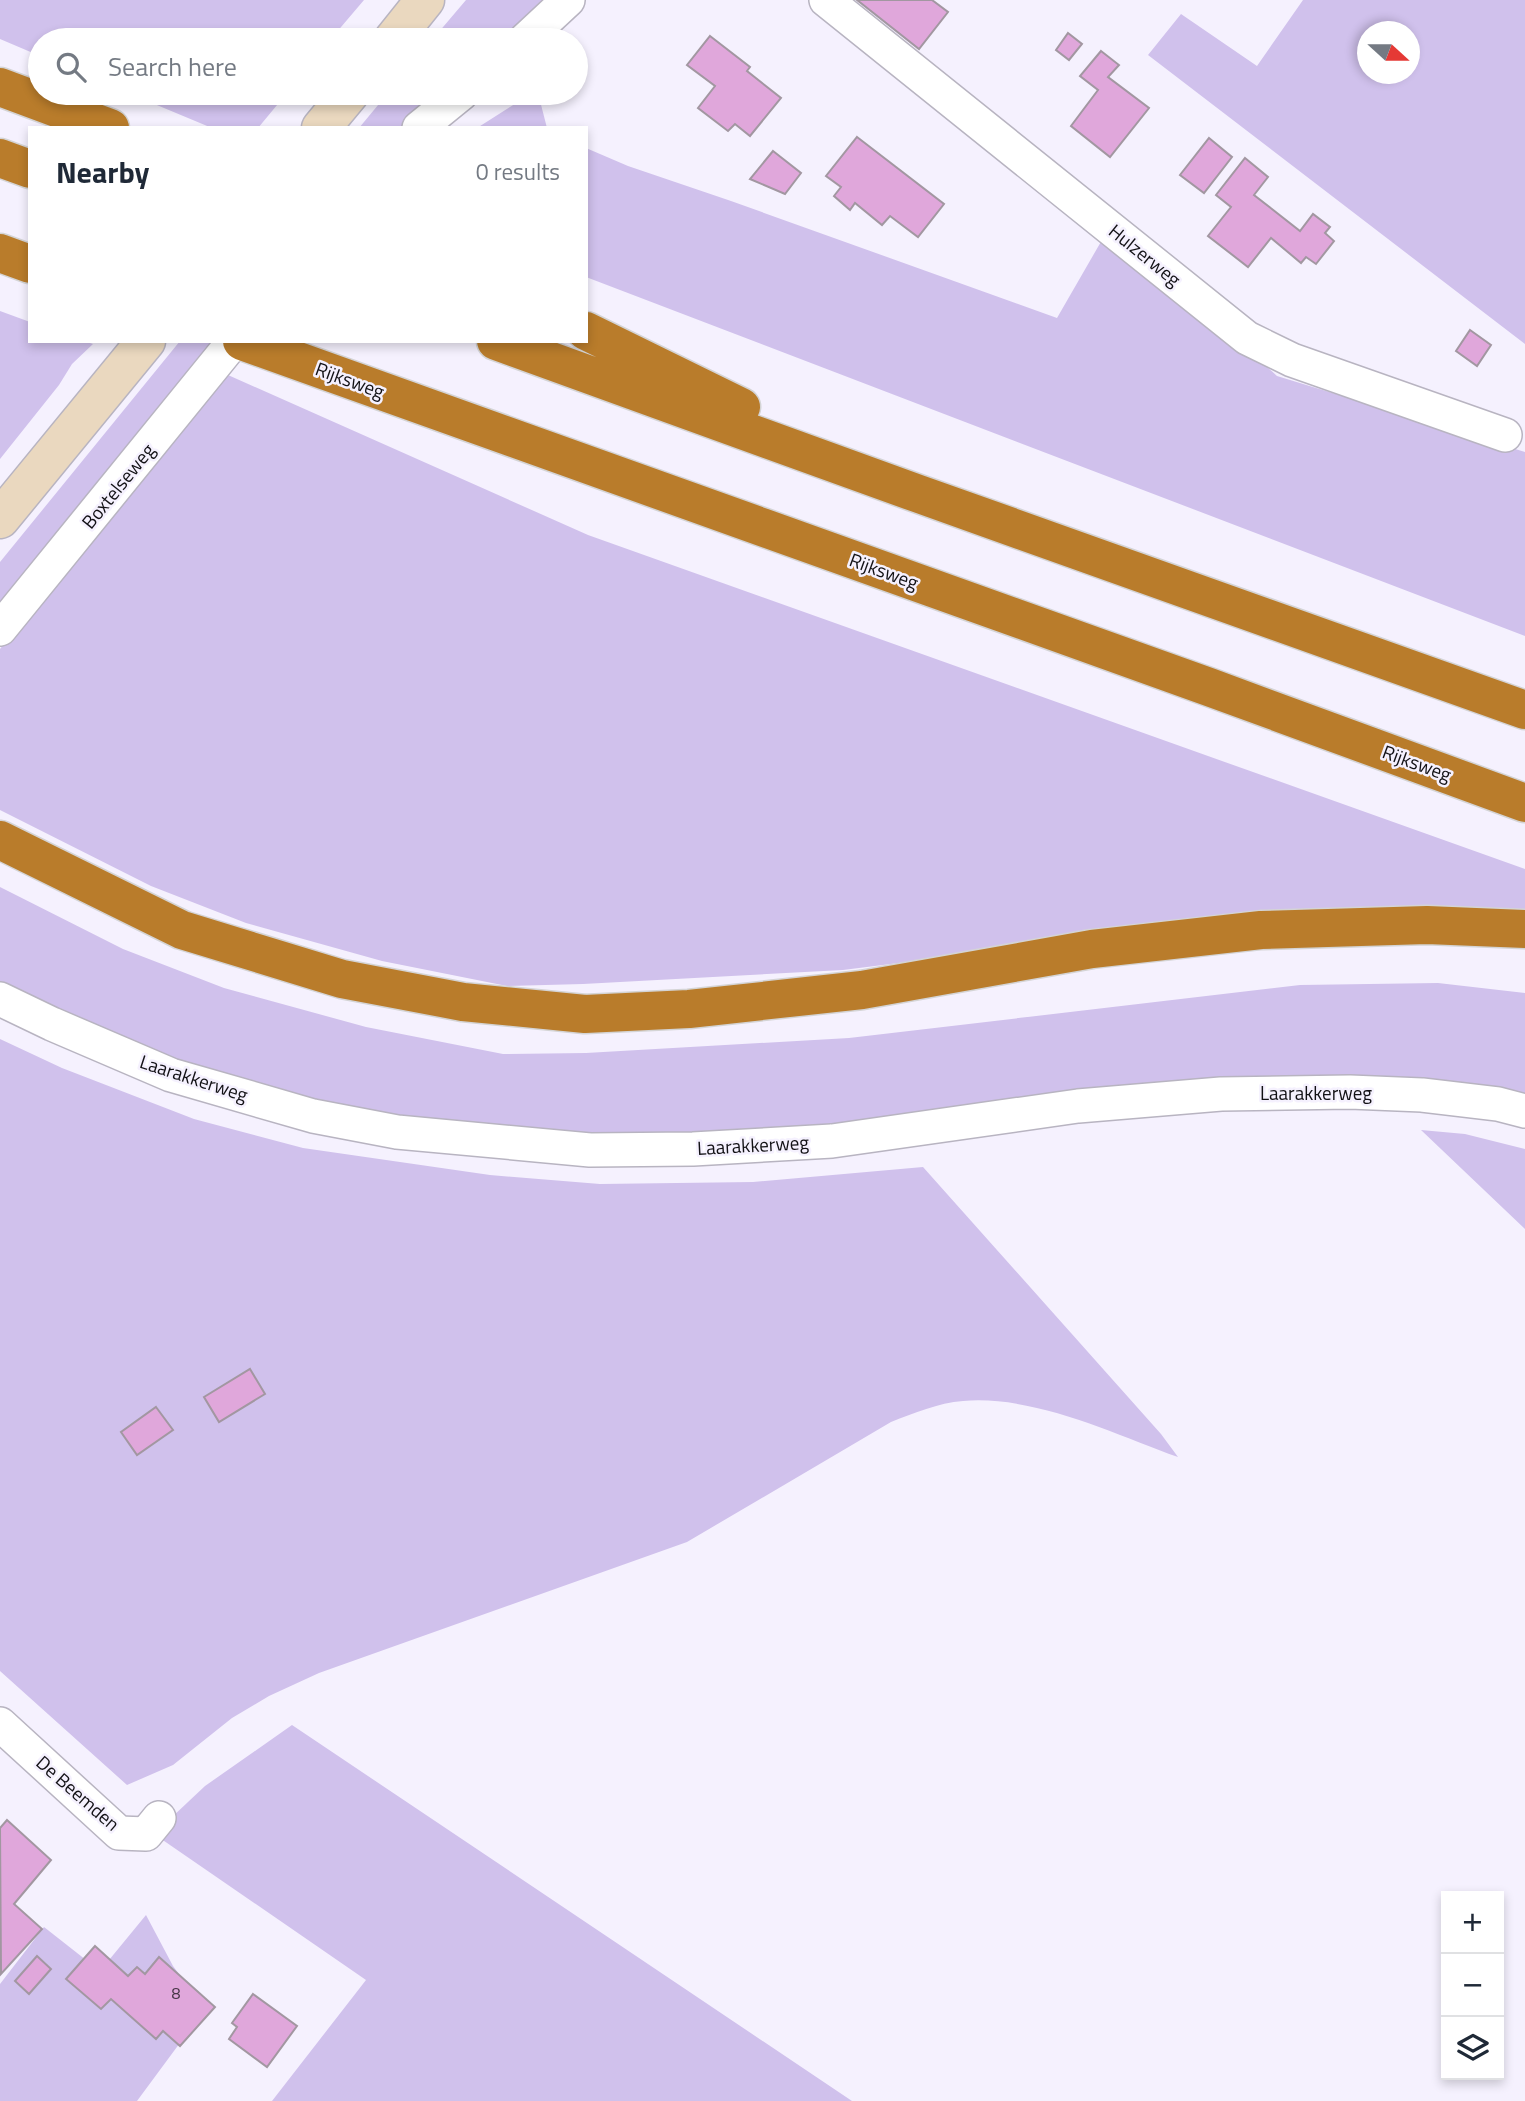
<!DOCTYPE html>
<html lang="en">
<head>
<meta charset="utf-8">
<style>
  :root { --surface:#fff; --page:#f6f6f7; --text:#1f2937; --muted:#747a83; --line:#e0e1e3 }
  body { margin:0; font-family:"Titillium Web",sans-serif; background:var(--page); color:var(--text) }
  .controls { position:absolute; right:21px; bottom:21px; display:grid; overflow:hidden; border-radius:0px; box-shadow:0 4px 10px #0003 }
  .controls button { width:63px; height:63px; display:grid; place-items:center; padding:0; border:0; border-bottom:2px solid var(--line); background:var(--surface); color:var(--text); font:35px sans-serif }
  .compass { position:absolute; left:1357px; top:21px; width:63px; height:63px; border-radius:50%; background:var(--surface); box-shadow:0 4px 10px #0003; rotate:111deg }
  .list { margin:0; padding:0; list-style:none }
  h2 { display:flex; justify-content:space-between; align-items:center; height:91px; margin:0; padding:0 28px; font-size:30px }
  h2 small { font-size:23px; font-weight:400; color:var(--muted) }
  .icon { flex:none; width:38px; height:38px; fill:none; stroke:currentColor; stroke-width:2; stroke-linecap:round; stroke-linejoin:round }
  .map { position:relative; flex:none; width:1525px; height:2101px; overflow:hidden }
  .search { position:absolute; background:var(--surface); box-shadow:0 4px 10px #0003; left:28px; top:28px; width:560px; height:77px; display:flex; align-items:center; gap:18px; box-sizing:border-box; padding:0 24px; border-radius:38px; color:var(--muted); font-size:26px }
  .panel { position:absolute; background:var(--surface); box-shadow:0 4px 10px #0003; left:28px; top:126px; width:560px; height:217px; border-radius:0px }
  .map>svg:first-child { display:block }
  .green { fill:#d0c1ec; fill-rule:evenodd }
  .building { fill:#e0a7db; stroke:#a297a1; stroke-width:2 }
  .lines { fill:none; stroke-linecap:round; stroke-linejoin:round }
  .minor-casing { stroke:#b8b4c1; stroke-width:36 }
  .secondary-casing { stroke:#b8b4c1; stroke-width:41 }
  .motorway-casing { stroke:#d4d4d5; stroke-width:41 }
  .minor { stroke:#fff; stroke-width:33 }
  .secondary { stroke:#ead8bf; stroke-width:38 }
  .motorway { stroke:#b97c2b; stroke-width:38 }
  .labels { text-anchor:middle; stroke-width:5; stroke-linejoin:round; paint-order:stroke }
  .number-label { font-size:16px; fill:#463646 }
  .street-label { font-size:19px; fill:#121115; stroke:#f5f1fe }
</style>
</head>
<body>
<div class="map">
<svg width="1525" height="2101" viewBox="0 0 1525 2101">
  <rect width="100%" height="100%" fill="#f5f1fe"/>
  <path class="green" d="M0,0H364L330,40H40V56L0,39Z
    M466,0H547L498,40H432Z
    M1303,0H1525V344L1148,55L1181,14L1257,66ZM1368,32H1410V74H1368Z
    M128,93H287L258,128H212Z
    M388,93H435L400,128H359Z
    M532,93H538L547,128H477Z
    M586,148L628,166L731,201L1057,318L1106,233L1219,323L1277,376L1525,452V636L586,277Z
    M0,311L30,322V341H84L93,344L72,364L59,385L0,459Z
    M180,341H212L0,604V562Z
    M219,371L588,535L1525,869V917L1010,949L843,970L583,984L507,986L382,961L246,923L151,886L0,810V649Z
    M0,887L123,949L224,988L366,1027L503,1054L586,1053L849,1038L1300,985L1438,983L1525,993V1103L1472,1090L750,1138L495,1131L312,1103L208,1075L0,989Z
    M0,1039L62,1068L194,1119L303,1148L490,1175L600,1184L753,1182L923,1167L1161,1434L1178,1457C1112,1433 1034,1395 963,1401C938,1403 914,1413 891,1422L687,1542L319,1673L269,1696L232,1718L173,1765L127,1785L0,1671Z
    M1421,1130L1465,1134L1525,1149V1229Z
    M292,1725L852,2101H272L366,1980L154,1834L205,1786Z
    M146,1915L173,1966L205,2009L137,2101H0V1984L44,1927L100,1971Z"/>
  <path class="building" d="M857,0H932L948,12L919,49Z
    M1068,33L1082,44L1069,60L1056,50Z
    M710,36L750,67L747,71L781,98L750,136L735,124L728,131L698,108L715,86L687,65Z
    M1101,51L1119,65L1108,77L1149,108L1110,157L1071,126L1098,90L1080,76Z
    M857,137L944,204L918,237L890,216L882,225L855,203L850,210L834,196L841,187L826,176Z
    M1209,138L1232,157L1204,193L1180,175Z
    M773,151L801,173L785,194L750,179Z
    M1245,158L1268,177L1254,195L1300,231L1313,214L1330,227L1325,233L1334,241L1316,264L1306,257L1301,263L1271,238L1248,267L1208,236L1231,207L1216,195Z
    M1470,330L1491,345L1477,366L1456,351Z
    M250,1369L265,1394L219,1422L204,1397Z
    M156,1407L173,1430L137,1455L121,1432Z
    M7,1820L51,1860L14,1904L42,1929L1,1974L0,1828Z
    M95,1946L128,1976L137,1967L145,1974L159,1957L215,2007L180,2046L163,2031L156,2039L111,1999L101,2009L66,1979Z
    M37,1956L51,1969L29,1994L15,1981Z
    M253,1994L297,2026L267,2067L229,2039L237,2027L232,2023Z"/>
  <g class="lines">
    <defs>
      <path id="minor" d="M826,0L1247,338L1292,360L1505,435
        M525,40L568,0
        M419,128L462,93
        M0,629L234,341
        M0,999L52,1024L171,1075L313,1116L397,1132L590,1150L693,1149L832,1141L1078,1106L1221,1094L1350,1092L1422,1095L1498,1104L1525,1111
        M0,1724L119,1833L146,1834L159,1818"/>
      <path id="secondary" d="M393,40L425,0
        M321,128L350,93
        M0,519L146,341"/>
      <path id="motorway" d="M0,87L110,128
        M0,158L30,169
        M0,253L30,264
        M586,331L741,407
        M242,341L1209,687L1525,803
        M496,341L919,494L1525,710
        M0,840L182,930L342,979L463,1002L585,1014L689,1009L862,990L1092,949L1261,930L1427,925L1525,929"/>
    </defs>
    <use href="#minor" class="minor-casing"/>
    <use href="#secondary" class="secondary-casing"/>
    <use href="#motorway" class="motorway-casing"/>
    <use href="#minor" class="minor"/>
    <use href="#secondary" class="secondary"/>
    <use href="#motorway" class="motorway"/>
  </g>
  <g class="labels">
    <g class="number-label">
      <text x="176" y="1999">8</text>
    </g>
    <g class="street-label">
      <text transform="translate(1145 255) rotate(39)" y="7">Hulzerweg</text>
      <text transform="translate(350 380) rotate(20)" y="7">Rijksweg</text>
      <text transform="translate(118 486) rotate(-51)" y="7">Boxtelseweg</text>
      <text transform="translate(884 571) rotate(20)" y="7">Rijksweg</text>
      <text transform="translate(1417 763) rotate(20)" y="7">Rijksweg</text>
      <text transform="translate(194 1078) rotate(18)" y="7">Laarakkerweg</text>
      <text x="1316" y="1100">Laarakkerweg</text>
      <text transform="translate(753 1145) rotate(-3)" y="7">Laarakkerweg</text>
      <text transform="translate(78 1793) rotate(41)" y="7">De Beemden</text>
    </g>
  </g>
</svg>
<div class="controls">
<button>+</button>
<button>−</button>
<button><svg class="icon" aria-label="layers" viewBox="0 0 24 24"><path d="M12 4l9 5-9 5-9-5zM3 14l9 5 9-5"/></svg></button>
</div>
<svg class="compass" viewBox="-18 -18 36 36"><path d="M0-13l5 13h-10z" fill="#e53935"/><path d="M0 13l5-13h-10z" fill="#747a83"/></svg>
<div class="search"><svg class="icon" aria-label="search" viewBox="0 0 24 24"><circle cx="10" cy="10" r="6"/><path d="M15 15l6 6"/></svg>Search here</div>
<section class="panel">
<h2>Nearby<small>0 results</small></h2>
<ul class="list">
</ul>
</section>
</div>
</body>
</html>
